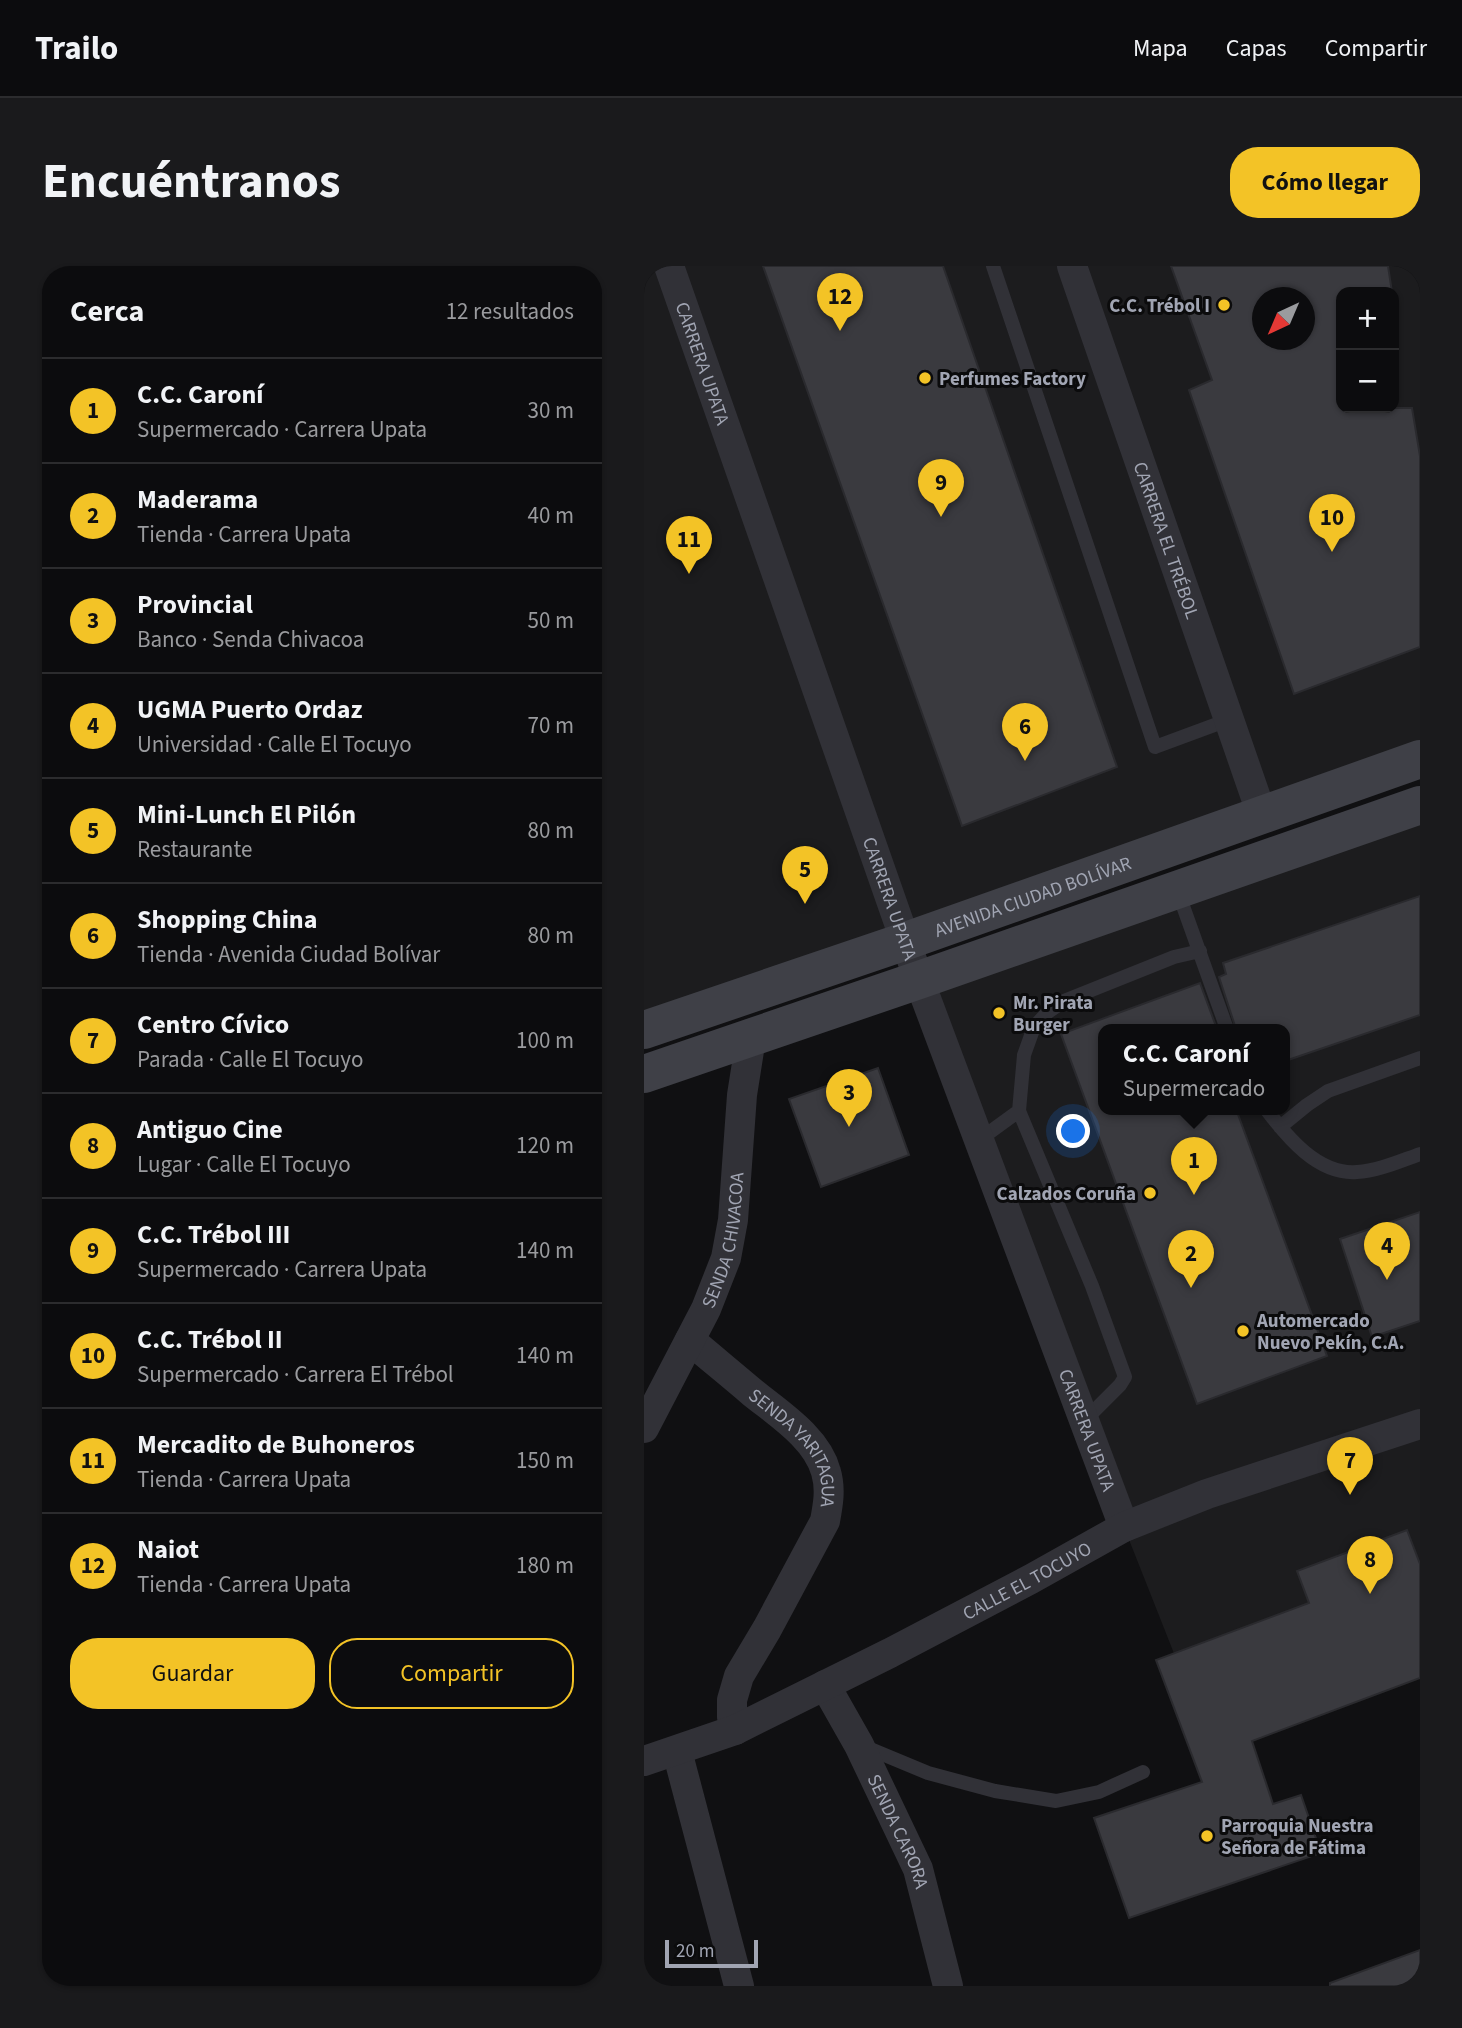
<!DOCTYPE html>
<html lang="es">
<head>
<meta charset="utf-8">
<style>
  :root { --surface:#0c0c0e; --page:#1a1a1c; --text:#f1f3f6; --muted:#9a9b9e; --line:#2c2c2e; --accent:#f3c326 }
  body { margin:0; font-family:"Source Sans 3",sans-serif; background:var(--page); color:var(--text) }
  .controls { position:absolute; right:21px; top:21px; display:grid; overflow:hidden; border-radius:14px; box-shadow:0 2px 5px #0004 }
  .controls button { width:63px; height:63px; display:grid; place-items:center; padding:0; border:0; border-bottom:2px solid var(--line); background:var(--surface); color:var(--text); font:35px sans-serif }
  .compass { position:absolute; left:608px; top:21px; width:63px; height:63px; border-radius:50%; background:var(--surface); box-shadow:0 2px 5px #0004; rotate:224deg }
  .scale { position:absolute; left:21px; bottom:18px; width:93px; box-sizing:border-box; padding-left:7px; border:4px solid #a1a5b3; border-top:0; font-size:19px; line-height:24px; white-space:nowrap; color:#a1a5b3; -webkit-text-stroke:5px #0b0b0c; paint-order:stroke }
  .you { position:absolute; left:430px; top:866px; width:24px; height:24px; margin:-18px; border:5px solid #fff; border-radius:50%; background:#1a73e8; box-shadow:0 0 0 10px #1a73e833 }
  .badge { display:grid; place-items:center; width:46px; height:46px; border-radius:50%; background:var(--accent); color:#111; font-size:23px; font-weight:700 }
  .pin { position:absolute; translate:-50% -58px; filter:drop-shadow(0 2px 4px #0008) }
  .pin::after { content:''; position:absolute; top:37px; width:24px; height:21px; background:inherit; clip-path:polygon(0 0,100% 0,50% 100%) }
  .popup { position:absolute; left:454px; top:758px; width:192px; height:91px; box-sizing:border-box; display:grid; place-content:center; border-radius:14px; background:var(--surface); filter:drop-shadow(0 2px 5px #0005); font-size:23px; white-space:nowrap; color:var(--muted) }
  .popup b { font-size:26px; color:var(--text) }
  .popup::after { content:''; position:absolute; left:50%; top:100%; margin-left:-14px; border:14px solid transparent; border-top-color:var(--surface) }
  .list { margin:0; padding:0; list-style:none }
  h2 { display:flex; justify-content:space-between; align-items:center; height:91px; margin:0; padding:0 28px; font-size:30px }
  h2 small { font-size:23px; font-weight:400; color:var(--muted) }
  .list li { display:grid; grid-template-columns:46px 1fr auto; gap:21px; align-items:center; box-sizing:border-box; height:105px; padding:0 28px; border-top:2px solid var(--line) }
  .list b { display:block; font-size:26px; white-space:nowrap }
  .list p { margin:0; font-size:23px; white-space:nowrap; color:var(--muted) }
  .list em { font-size:23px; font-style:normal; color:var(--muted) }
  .actions { display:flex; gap:14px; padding:21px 28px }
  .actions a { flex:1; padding:16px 0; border:2px solid var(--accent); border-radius:28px; text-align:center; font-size:24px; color:var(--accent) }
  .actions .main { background:var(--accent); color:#111 }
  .map { position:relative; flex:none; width:776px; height:1720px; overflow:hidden; border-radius:28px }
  header { display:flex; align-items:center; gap:42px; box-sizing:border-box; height:98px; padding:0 35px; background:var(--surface); border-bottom:2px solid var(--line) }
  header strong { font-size:33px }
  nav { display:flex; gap:38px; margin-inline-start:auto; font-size:24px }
  .intro { display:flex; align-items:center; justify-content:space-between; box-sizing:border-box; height:168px; padding:0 42px }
  h1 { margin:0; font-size:49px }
  .button { padding:18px 32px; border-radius:28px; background:var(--accent); color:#111; font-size:24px; font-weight:700 }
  main { display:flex; gap:42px; padding:0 42px }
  aside { flex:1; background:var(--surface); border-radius:28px; box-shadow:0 2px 5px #0004 }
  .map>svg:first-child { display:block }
  .built { fill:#1c1c1e; fill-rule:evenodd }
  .building { fill:#3a3a3f; stroke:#2a2a2e; stroke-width:2; fill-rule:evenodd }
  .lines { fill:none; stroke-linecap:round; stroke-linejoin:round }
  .lane { stroke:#313137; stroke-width:14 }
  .street { stroke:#313137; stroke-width:30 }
  .secondary { stroke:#3f4047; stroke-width:38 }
  .poi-dot { fill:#f3c326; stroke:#0b0b0c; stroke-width:2.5 }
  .labels { text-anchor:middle; stroke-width:6; stroke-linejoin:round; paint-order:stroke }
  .poi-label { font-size:19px; font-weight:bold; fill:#a1a5b3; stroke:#0b0b0c; text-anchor:start }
  .street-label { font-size:19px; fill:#a1a5b3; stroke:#0b0b0c }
</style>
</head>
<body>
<header>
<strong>Trailo</strong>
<nav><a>Mapa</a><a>Capas</a><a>Compartir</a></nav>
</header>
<div class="intro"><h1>Encuéntranos</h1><a class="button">Cómo llegar</a></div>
<main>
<aside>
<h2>Cerca<small>12 resultados</small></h2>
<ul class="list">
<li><span class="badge">1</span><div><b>C.C. Caroní</b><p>Supermercado · Carrera Upata</p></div><em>30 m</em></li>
<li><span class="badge">2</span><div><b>Maderama</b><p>Tienda · Carrera Upata</p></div><em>40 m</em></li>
<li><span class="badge">3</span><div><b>Provincial</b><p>Banco · Senda Chivacoa</p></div><em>50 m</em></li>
<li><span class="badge">4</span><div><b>UGMA Puerto Ordaz</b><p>Universidad · Calle El Tocuyo</p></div><em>70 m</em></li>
<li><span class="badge">5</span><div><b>Mini-Lunch El Pilón</b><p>Restaurante</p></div><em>80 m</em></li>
<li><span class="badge">6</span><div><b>Shopping China</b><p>Tienda · Avenida Ciudad Bolívar</p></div><em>80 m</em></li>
<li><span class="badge">7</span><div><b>Centro Cívico</b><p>Parada · Calle El Tocuyo</p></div><em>100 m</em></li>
<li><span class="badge">8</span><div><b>Antiguo Cine</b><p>Lugar · Calle El Tocuyo</p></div><em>120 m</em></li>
<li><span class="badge">9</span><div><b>C.C. Trébol III</b><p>Supermercado · Carrera Upata</p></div><em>140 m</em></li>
<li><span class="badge">10</span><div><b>C.C. Trébol II</b><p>Supermercado · Carrera El Trébol</p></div><em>140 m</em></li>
<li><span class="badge">11</span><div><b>Mercadito de Buhoneros</b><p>Tienda · Carrera Upata</p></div><em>150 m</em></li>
<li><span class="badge">12</span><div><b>Naiot</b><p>Tienda · Carrera Upata</p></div><em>180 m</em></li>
</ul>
<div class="actions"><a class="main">Guardar</a><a>Compartir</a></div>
</aside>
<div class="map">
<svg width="776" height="1720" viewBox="0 0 776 1720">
  <rect width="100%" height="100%" fill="#101012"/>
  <path class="built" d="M0,0H776V493L0,764ZM697,26H750V142H697ZM618,32H660V74H618Z
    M776,539V1411L569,1486L480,1261L275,714ZM459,763H641V843H459Z"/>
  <path class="building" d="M119,0H299L473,501L318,560Z
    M527,0H744L748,26H697V142H768L776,190V381L650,428L545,124L568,114ZM619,32H661V74H619Z
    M776,630V749L641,795V763H592L575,711L582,708L579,697Z
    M556,717L573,763H459V843H592L683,1090L553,1138L417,768Z
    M234,802L265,889L177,921L145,833Z
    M776,946V1055L728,1071L696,973Z
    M763,1264L776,1298V1412L608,1475L629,1538L657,1529L677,1587L485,1652L450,1552L558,1516L512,1394L665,1337L653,1305Z
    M776,1684V1720H686V1717Z"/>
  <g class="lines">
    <path class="lane" d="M349,0L511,481L584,454
      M534,626L583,763
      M622,843C643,871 674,909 713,906C734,905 756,895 776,888
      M375,845L380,789L390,761L404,746L420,735L530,691L556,685
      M636,861L663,839L684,825L776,792
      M335,874L375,845L448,1020L481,1111L476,1119L441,1154
      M219,1480L284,1507L351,1525L412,1535L455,1526L499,1506"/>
    <g class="street">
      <path id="s1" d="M25,0L275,714L480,1261"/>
      <path id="s2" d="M428,0L618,549"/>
      <path id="s3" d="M46,1074C67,1092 88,1109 109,1127C135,1148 173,1172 182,1206C187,1223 184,1239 181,1255L123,1363L95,1410L88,1434V1451L91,1464"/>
      <path id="s4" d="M0,1162L62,1043L82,992L89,954L98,829L107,772"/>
      <path id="s5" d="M181,1419L215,1479L274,1603L304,1720"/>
      <path d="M33,1485L95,1720"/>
      <path id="s6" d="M0,1495L91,1464L246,1387L387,1313L480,1261L563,1228L776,1158"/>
    </g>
    <g class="secondary">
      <path id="s7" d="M0,764L262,675L776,493"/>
      <path d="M0,808L275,714L776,539"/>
    </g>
  </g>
  <g class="poi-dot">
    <circle cx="580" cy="39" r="7"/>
    <circle cx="281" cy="112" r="7"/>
    <circle cx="355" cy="747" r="7"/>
    <circle cx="506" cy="927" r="7"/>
    <circle cx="599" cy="1065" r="7"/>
    <circle cx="563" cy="1570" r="7"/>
  </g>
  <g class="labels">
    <g class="poi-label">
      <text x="566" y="46" text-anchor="end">C.C. Trébol I</text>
      <text x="295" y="119">Perfumes Factory</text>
      <text x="369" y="743">Mr. Pirata<tspan x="369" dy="22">Burger</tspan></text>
      <text x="492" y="934" text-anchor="end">Calzados Coruña</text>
      <text x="613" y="1061">Automercado<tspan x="613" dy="22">Nuevo Pekín, C.A.</tspan></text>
      <text x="577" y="1566">Parroquia Nuestra<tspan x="577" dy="22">Señora de Fátima</tspan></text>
    </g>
    <g class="street-label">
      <text dy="7" stroke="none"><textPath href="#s1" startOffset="103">CARRERA UPATA</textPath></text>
      <text dy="7" stroke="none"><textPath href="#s2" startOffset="290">CARRERA EL TRÉBOL</textPath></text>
      <text dy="7" stroke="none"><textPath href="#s7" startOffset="411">AVENIDA CIUDAD BOLÍVAR</textPath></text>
      <text dy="7" stroke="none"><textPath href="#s1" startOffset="670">CARRERA UPATA</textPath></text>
      <text dy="7" stroke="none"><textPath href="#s4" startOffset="206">SENDA CHIVACOA</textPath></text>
      <text dy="7" stroke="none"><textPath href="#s1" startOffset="1237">CARRERA UPATA</textPath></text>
      <text dy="7" stroke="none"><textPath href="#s3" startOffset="154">SENDA YARITAGUA</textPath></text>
      <text dy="7" stroke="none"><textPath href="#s6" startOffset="424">CALLE EL TOCUYO</textPath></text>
      <text dy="7" stroke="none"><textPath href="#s5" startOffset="164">SENDA CARORA</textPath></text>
    </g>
  </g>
</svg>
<div class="controls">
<button>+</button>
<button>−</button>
</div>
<svg class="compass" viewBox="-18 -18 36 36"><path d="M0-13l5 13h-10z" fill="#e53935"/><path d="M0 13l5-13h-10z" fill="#9a9b9e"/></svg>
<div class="scale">20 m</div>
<div class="you"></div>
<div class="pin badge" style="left:550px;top:929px">1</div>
<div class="popup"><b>C.C. Caroní</b>Supermercado</div>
<div class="pin badge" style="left:547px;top:1022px">2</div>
<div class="pin badge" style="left:205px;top:861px">3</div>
<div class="pin badge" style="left:743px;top:1014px">4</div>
<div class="pin badge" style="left:161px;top:638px">5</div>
<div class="pin badge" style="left:381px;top:495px">6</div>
<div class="pin badge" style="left:706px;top:1229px">7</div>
<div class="pin badge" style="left:726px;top:1328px">8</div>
<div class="pin badge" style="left:297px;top:251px">9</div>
<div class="pin badge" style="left:688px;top:286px">10</div>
<div class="pin badge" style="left:45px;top:308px">11</div>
<div class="pin badge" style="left:196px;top:65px">12</div>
</div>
</main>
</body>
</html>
